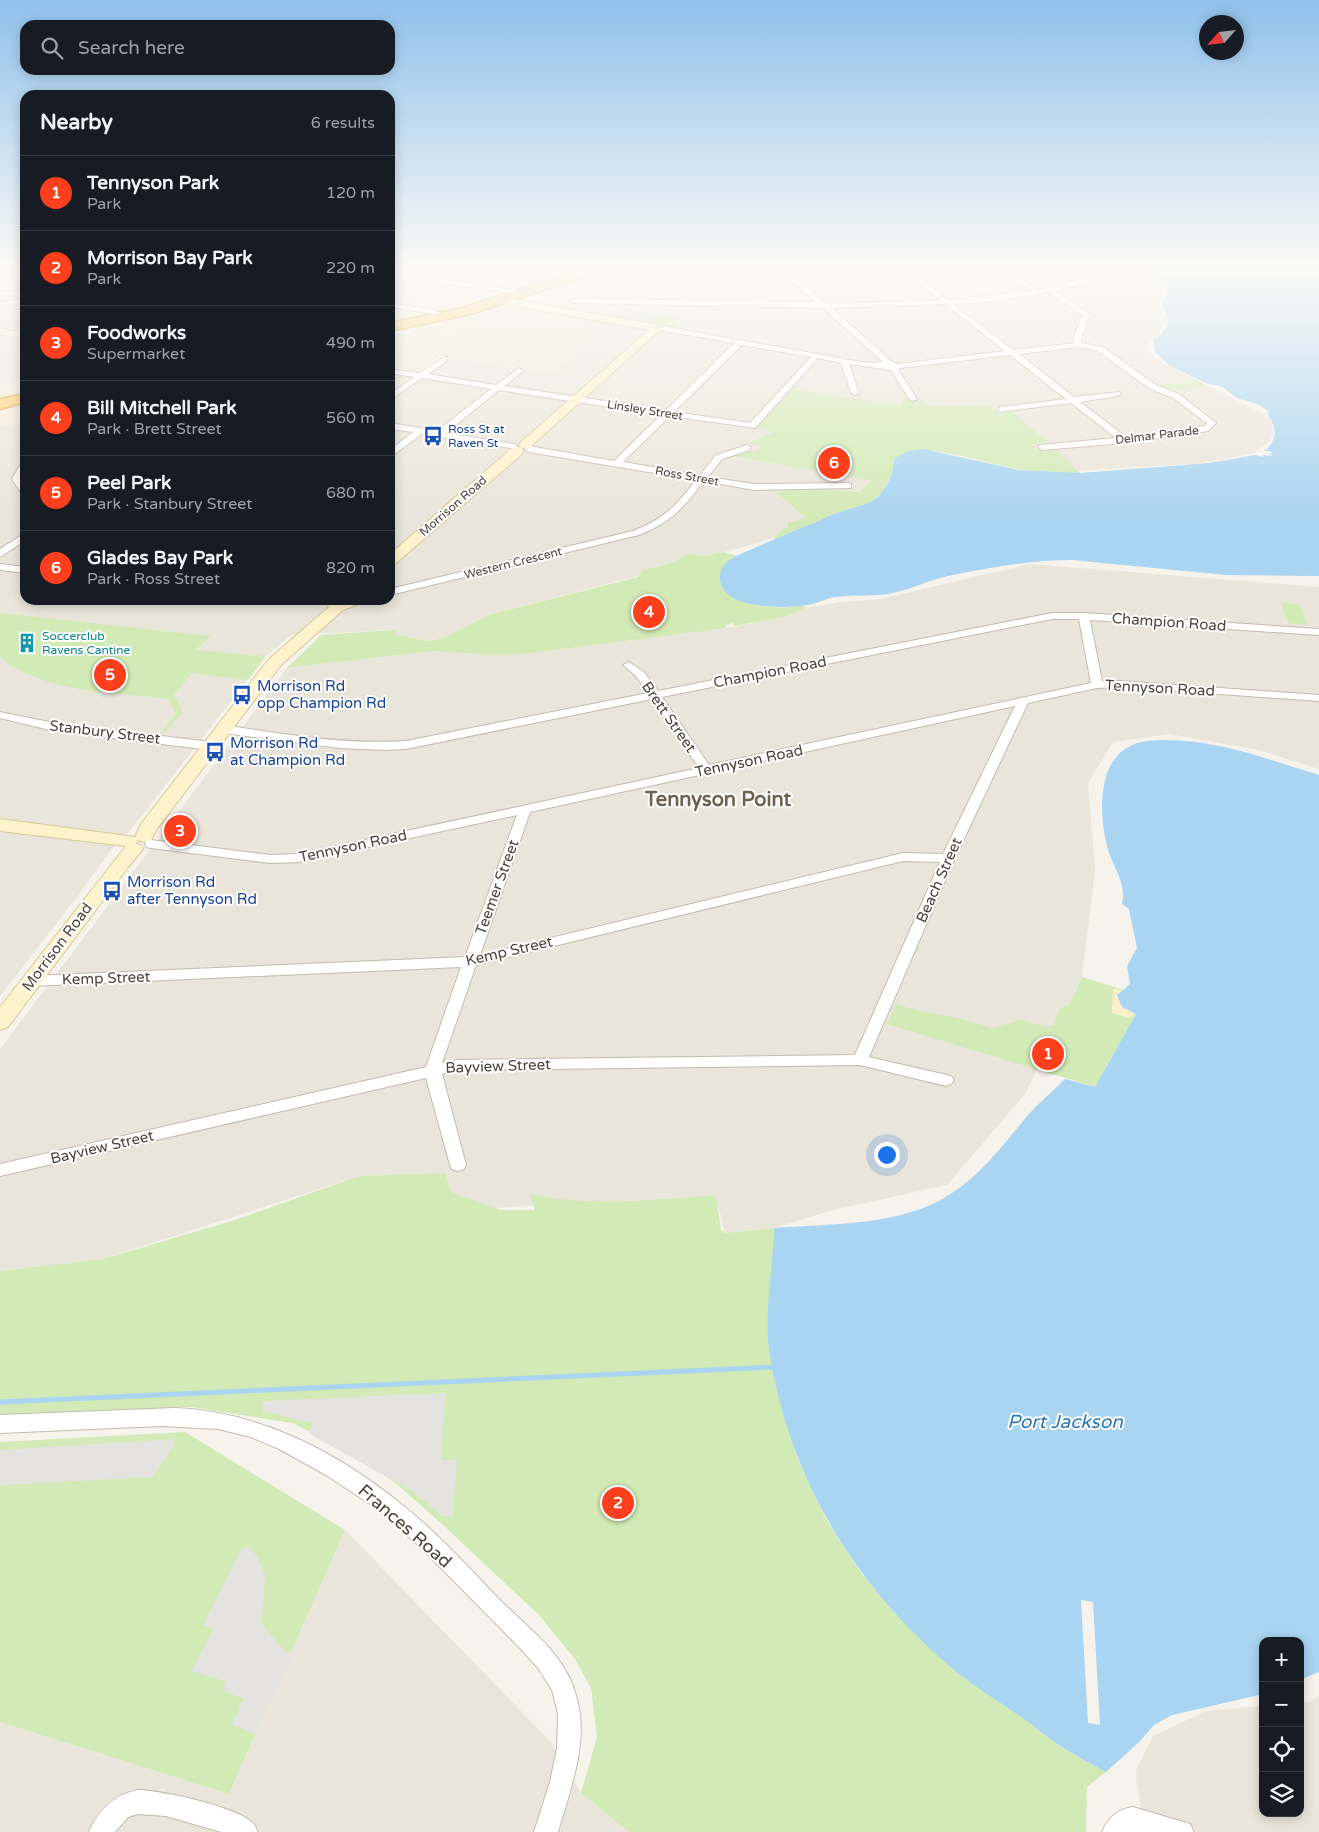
<!DOCTYPE html>
<html lang="en">
<head>
<meta charset="utf-8">
<style>
  :root { --surface:#171b24; --page:#20242c; --text:#f1f3f6; --muted:#9ea1a6; --line:#363941; --accent:#fc3f1d }
  body { margin:0; font-family:"Varela Round",sans-serif; background:var(--page); color:var(--text) }
  .controls { position:absolute; right:15px; bottom:15px; display:grid; overflow:hidden; border-radius:10px; box-shadow:0 2px 12px #0003 }
  .controls button { width:45px; height:45px; display:grid; place-items:center; padding:0; border:0; border-bottom:1px solid var(--line); background:var(--surface); color:var(--text); font:25px sans-serif }
  .compass { position:absolute; left:1199px; top:15px; width:45px; height:45px; border-radius:50%; background:var(--surface); box-shadow:0 2px 12px #0003; rotate:243deg }
  .you { position:absolute; left:886px; top:1154px; width:18px; height:18px; margin:-12px; border:4px solid #fff; border-radius:50%; background:#1a73e8; box-shadow:0 0 0 8px #1a73e833 }
  .badge { display:grid; place-items:center; width:32px; height:32px; border-radius:50%; background:var(--accent); color:#fff; font-size:16px; font-weight:700 }
  .pin { position:absolute; translate:-50% -50%; border:2px solid #fff; box-shadow:0 1px 5px #0006 }
  .list { margin:0; padding:0; list-style:none }
  h2 { display:flex; justify-content:space-between; align-items:center; height:65px; margin:0; padding:0 20px; font-size:21px }
  h2 small { font-size:16px; font-weight:400; color:var(--muted) }
  .list li { display:grid; grid-template-columns:32px 1fr auto; gap:15px; align-items:center; box-sizing:border-box; height:75px; padding:0 20px; border-top:1px solid var(--line) }
  .list b { display:block; font-size:19px; white-space:nowrap }
  .list p { margin:0; font-size:16px; white-space:nowrap; color:var(--muted) }
  .list em { font-size:16px; font-style:normal; color:var(--muted) }
  .icon { flex:none; width:28px; height:28px; fill:none; stroke:currentColor; stroke-width:2; stroke-linecap:round; stroke-linejoin:round }
  .map { position:relative; flex:none; width:1319px; height:1832px; overflow:hidden }
  .search { position:absolute; background:var(--surface); box-shadow:0 2px 12px #0003; left:20px; top:20px; width:375px; height:55px; display:flex; align-items:center; gap:12px; box-sizing:border-box; padding:0 18px; border-radius:15px; color:var(--muted); font-size:19px }
  .panel { position:absolute; background:var(--surface); box-shadow:0 2px 12px #0003; left:20px; top:90px; width:375px; height:515px; border-radius:15px }
  .map>svg:first-child { display:block }
  .residential { fill:#eae5da }
  .commercial { fill:#f7ead8 }
  .education { fill:#efe8d6 }
  .green { fill:#d2eab5 }
  .sand { fill:#f9efc9 }
  .parking { fill:#e5e3e0 }
  .water { fill:#a9d4f2 }
  .pier { fill:#f6f3ec }
  .lines { fill:none; stroke-linecap:round; stroke-linejoin:round }
  .stream { stroke:#a9d4f2; stroke-width:5 }
  .street-casing { stroke:#c2bbae; stroke-width:2 }
  .secondary-casing { stroke:#d6c79b; stroke-width:2 }
  .highway-casing { stroke:#e0a43c; stroke-width:3 }
  .street { fill:#fff; fill-rule:evenodd }
  .secondary { fill:#fff3cd; fill-rule:evenodd }
  .highway { fill:#ffcf6e; fill-rule:evenodd }
  .labels { text-anchor:middle; stroke-width:4; stroke-linejoin:round; paint-order:stroke }
  .far-street-label { font-size:12px; fill:#4b4439; stroke:#fff }
  .far-transit-label { font-size:12px; fill:#164399; stroke:#fff; text-anchor:start }
  .far-culture-label { font-size:12px; fill:#0d838f; stroke:#fff; text-anchor:start }
  .street-label { font-size:15px; fill:#4b4439; stroke:#fff }
  .transit-label { font-size:15px; fill:#164399; stroke:#fff; text-anchor:start }
  .near-street-label { font-size:18px; fill:#4b4439; stroke:#fff }
  .near-water-label { font-size:19px; font-style:italic; fill:#2e7ab2; stroke:#fff }
  .district-label { font-size:20px; font-weight:bold; fill:#6e6250; stroke:#fff }
</style>
</head>
<body>
<div class="map">
<svg width="1319" height="1832" viewBox="0 0 1319 1832">
  <rect width="100%" height="100%" fill="#f6f3ec"/>
  <path class="residential" d="M0,266H25V332L0,326Z
    M390,266H583L548,278L487,270L478,267L451,284L474,288L450,295L411,289L390,302Z
    M663,266H1189L1159,268L1151,273L1164,286L1159,308L1165,321L1145,349L1163,363L1260,412L1273,423L1270,441L1251,454L1201,463L1077,471L1031,469L922,447L861,492L783,487L778,495L807,519L788,528H784L773,538L737,549L705,556L689,554L669,564L642,570L638,576L488,615L446,637L428,641L397,635L395,630L291,635L266,656L130,831L111,850L80,893L0,996V427L25,422V600H390V373L423,379L450,358L562,374L557,368L616,318L578,311L580,301L590,298L587,290L606,289L599,280L678,273L673,268Z
    M0,336L25,341V368L18,383L0,386Z
    M1030,564L1319,587V769L1258,750L1170,734L1113,742L1088,783L1095,870L1082,977L1025,1094L947,1185L833,1210L774,1228L725,1233L716,1196L494,1208L451,1192L359,1176L103,1259L0,1271V1049L287,668L433,651L494,655L523,654L727,628L784,617L805,608L841,602L881,599Z
    M345,1530L551,1742L581,1793L629,1832H0V1722L229,1794Z
    M1319,1695V1832H1145L1137,1784V1768L1153,1736L1206,1711L1263,1706V1813H1300V1703L1310,1702Z"/>
  <path class="commercial" d="M615,266H663L673,268L587,275Z
    M478,267L489,268L488,270L548,278L516,289L456,281Z
    M572,283V299L580,301L578,311L534,303L538,301L532,295L534,293L560,284Z
    M474,288L507,292L453,308L390,321V312L415,300L427,301L444,294H450Z
    M502,304L567,315L553,325L496,317L478,328L451,336L419,330L412,326Z
    M25,379V392L0,397V386L18,383L19,381Z
    M25,403V422L0,427V408Z"/>
  <path class="education" d="M567,315L611,322L557,367L567,369L562,374L440,356L418,372L390,368V339L398,334L419,330L451,336L478,328L496,317L553,325Z"/>
  <path class="green" d="M645,317H675L679,329L651,324Z
    M1198,381L1207,386L1170,391L1156,386Z
    M792,389L901,406L903,398L923,400L931,406L956,407L989,405L999,414L1011,410L1047,442L1032,444C1037,451 1046,450 1053,448L1080,473C1059,473 1039,473 1018,469C987,464 930,443 901,454L883,491L872,501L857,508L836,513L820,522L808,525L776,539L773,538L784,528H788V523L806,518L777,494L783,487L860,492L871,480L730,456L740,452L757,451L761,446L747,443L775,432L756,428Z
    M724,552L736,556L732,558L733,597C755,608 779,609 803,606L805,608L784,617L734,626L733,623L725,625L727,628L523,654L494,655L433,651L287,668L321,635L395,630L397,635L428,641L446,637L488,615L638,577L642,570L669,564L689,554L705,556Z
    M1281,603L1300,604L1307,625L1288,623Z
    M0,613L211,636L195,650L266,656L248,680L192,673L174,695L183,712L164,733H161L176,714L168,699C114,692 50,694 4,660L0,656Z
    M1082,977L1124,990L1117,995L1136,1014L1095,1087L887,1024L896,1004L918,1011L955,1017L991,1028L1021,1020L1046,1027L1054,1025L1060,1008L1069,1005Z
    M445,1173L451,1192L501,1210H535L530,1194C591,1208 655,1198 716,1196L721,1230L725,1233L774,1228L770,1355L778,1392L797,1457L826,1519L862,1574L902,1621L1059,1746L1106,1772L1087,1787L1086,1832H629L581,1793L597,1737L591,1688L575,1659L538,1614L444,1526L399,1486L354,1453L292,1423L192,1407L0,1414V1271L103,1259L235,1220L359,1176Z
    M185,1432L345,1530L229,1794L0,1722V1442Z"/>
  <path class="sand" d="M1113,989L1124,990L1117,995L1136,1014L1128,1018L1112,1013Z"/>
  <path class="parking" d="M411,289L444,294L427,301L415,300L408,304L390,302Z
    M445,1393L441,1460H457L453,1517L442,1516L414,1492L308,1433L314,1424L262,1411L264,1401Z
    M175,1439L173,1447L153,1477L0,1485V1450Z
    M250,1547L259,1560L265,1576L262,1624L280,1646L294,1656L270,1705H267L255,1734L232,1725L244,1698L222,1691L226,1681L191,1671L214,1629L203,1625L242,1548Z"/>
  <path class="water" d="M1194,266H1319V576L1226,575L1072,560C1030,560 989,568 948,576C929,580 912,589 893,593C874,597 855,594 836,597C826,598 817,604 807,605C785,609 718,610 720,576C720,567 728,560 736,556L808,525C820,522 826,516 837,513C866,503 879,506 892,473C893,468 893,463 895,458L908,451L923,449L1019,470L1080,473L1209,463L1255,455L1264,457L1263,455L1273,456L1270,454L1272,453L1270,451H1264C1277,441 1278,428 1268,416L1269,411L1257,404L1237,398L1221,386L1208,384L1170,366L1155,352L1153,339L1162,334L1169,321L1162,305L1167,292V285L1152,273L1160,269L1194,267Z
    M1158,740C1219,739 1262,758 1319,775V1672L1300,1680V1641H1263V1694L1172,1715L1154,1725L1138,1743L1106,1772C1090,1763 1074,1755 1060,1746C1045,1736 1032,1724 1017,1714C998,1701 977,1688 958,1673C859,1592 791,1483 770,1356C763,1314 773,1270 774,1228C829,1224 905,1226 952,1193C981,1174 1002,1146 1024,1120C1036,1105 1051,1093 1065,1079L1095,1087L1136,1014L1122,1007L1117,995L1130,984L1127,966L1137,948L1129,909L1122,904C1127,887 1115,869 1109,853C1100,824 1095,769 1125,749C1135,742 1146,741 1158,740Z"/>
  <path class="pier" d="M1081,1600L1093,1602L1100,1725L1088,1723Z"/>
  <g class="lines">
    <path class="stream" d="M0,1402L773,1367"/>
    <defs>
      <path id="street" d="M703,266H725L722,268L591,280L571,276L574,274L591,276Z
        M774,266H781L824,302L833,304L940,300L897,266H904L948,300L1032,291L996,266H1003L1039,290L1090,277L1118,266H1126L1095,280L1055,291L1090,314L1081,339L1082,343L1103,347L1156,385L1179,394L1216,423L1208,431L1124,443L1042,450L1038,447L1039,445L1116,438L1071,403L998,412L997,410L1001,407L1066,399L1010,355L900,368L898,369L917,399L913,401L909,399L891,370L849,364L859,393L855,395L851,393L841,363L818,358L755,428L670,416L623,462L700,475L716,455L747,445L750,446V450L722,459L708,477L754,484L848,483L851,484V488L754,490L704,481C682,509 673,521 639,535L390,595V589L633,531C665,518 675,507 696,480L529,452L525,449L529,446L614,461L661,415L499,390L446,433L514,444L517,445V449L422,434L390,457V450L413,432L390,429V423L437,431L491,389L422,378L390,400V394L414,377L390,373V369L419,373L444,357H447V361L428,374L496,385L519,368L523,370L522,372L504,386L666,410L734,343L659,330V326H662L867,363L883,362L823,308L574,303L570,301L574,299L816,302ZM1048,292L1082,315L1073,339L1075,343L1013,350L953,304L997,301ZM945,304L1005,351L898,364L891,361L832,308ZM742,345L811,357L750,423L674,412ZM1079,347L1098,351L1150,389L1173,398L1207,423L1205,426L1126,437L1080,402L1117,396L1121,394L1120,392L1074,397L1019,354Z
        M390,271L516,290L520,292L516,294L390,275Z
        M0,291L25,293V297L0,295Z
        M25,298V302L0,307V303Z
        M390,303L434,310L447,316L443,318L432,314L390,307Z
        M25,461V472L22,479L25,485V495L22,494L12,479L22,462Z
        M25,533V541L0,557V549Z
        M0,564L25,567V573L0,570Z
        M1052,613H1084L1319,629V635L1090,620L1102,681H1121L1319,695V701L1121,687L1097,688L1028,703L955,858L869,1057L951,1076L954,1080L951,1084L946,1086L860,1065L458,1070L442,1074L466,1165L464,1169L458,1171L452,1169L450,1165L426,1078L0,1176V1164L426,1067L461,967L31,986L26,984L24,981L26,978L31,976L465,957L517,815L299,862L270,863L151,848L146,847L145,844L146,841L151,840L270,855L299,854L699,768L652,699L406,749L385,750L339,748L223,733L217,729L219,727L223,725C284,734 344,745 406,741L648,693L636,676L623,665L629,662L644,672L658,691ZM1052,619H1079L1091,683L709,765L662,697ZM1015,706L943,854L903,853L480,955L530,812ZM903,861L940,862L855,1055L458,1060L442,1063L476,965Z
        M0,712L54,723L211,742L217,746L211,750L54,731L0,718Z
        M175,1408C258,1411 338,1452 401,1504C437,1532 467,1566 499,1599C529,1629 567,1655 577,1699C589,1744 570,1789 558,1832H534L550,1782L557,1748L558,1714L552,1690L538,1668L518,1646L418,1545L373,1506L326,1475L279,1449L251,1437L218,1429L161,1426L0,1433V1415Z
        M138,1790C164,1791 233,1806 252,1822C255,1825 256,1828 258,1832H221L166,1816L138,1814L128,1817L115,1832H89C99,1809 114,1795 138,1790Z
        M1133,1807L1190,1824L1194,1832H1102C1108,1818 1117,1809 1133,1807Z"/>
      <path id="secondary" d="M503,294L512,299L653,324L657,325L660,330L529,448H521L519,445L521,442L649,330L511,305L500,302L498,297Z
        M0,328L25,333V339L0,334Z
        M517,447L522,448L523,451L522,454L395,564L390,565V554L512,448Z
        M327,600H364L361,603L343,610L281,665L157,829L151,840L144,842L138,840L136,844L141,845L143,849L129,866L8,1027L0,1030V1007L126,846L0,831V819L135,837L141,824L269,659L329,607L326,604Z"/>
      <path id="highway" d="M593,266H610L608,269L470,314L390,331V323L462,308Z
        M25,394V402L0,409V399Z"/>
    </defs>
    <use href="#street" class="street-casing"/>
    <use href="#secondary" class="secondary-casing"/>
    <use href="#highway" class="highway-casing"/>
    <use href="#street" class="street"/>
    <use href="#secondary" class="secondary"/>
    <use href="#highway" class="highway"/>
  </g>
  <linearGradient id="sky" x2="0" y2="1"><stop stop-color="#8fc1ec"/><stop offset="0.51" stop-color="#fbfaf6"/><stop offset="1" stop-color="#fbfaf6" stop-opacity="0"/></linearGradient>
  <rect width="1319" height="522" fill="url(#sky)"/>
  <defs>
    <symbol id="bus-bare" viewBox="-9 -9 18 18"><path d="M-5-6H5V4H4V6H2V4H-2V6H-4V4H-5ZM-3.5-4V0h7V-4ZM-3.5 1.2v1.5H-2V1.2ZM2 1.2v1.5H3.5V1.2Z" fill="#1a4fb4" stroke="#fff" stroke-width="2.5" paint-order="stroke"/></symbol>
    <symbol id="building-bare" viewBox="-9 -9 18 18"><path d="M-4-6H4V6H1V3H-1V6H-4ZM-2.5-4.3h1.7v1.8h-1.7ZM.8-4.3h1.7v1.8H.8ZM-2.5-1h1.7V.8h-1.7ZM.8-1h1.7V.8H.8Z" fill="#0f9aa8" stroke="#fff" stroke-width="2.5" paint-order="stroke"/></symbol>
  </defs>
  <g fill-rule="evenodd">
    <use href="#bus-bare" x="419" y="422" width="28" height="28"/>
    <use href="#building-bare" x="13" y="629" width="28" height="28"/>
    <use href="#bus-bare" x="228" y="681" width="28" height="28"/>
    <use href="#bus-bare" x="201" y="738" width="28" height="28"/>
    <use href="#bus-bare" x="98" y="877" width="28" height="28"/>
  </g>
  <g class="labels">
    <g class="far-street-label">
      <text transform="translate(645 410) rotate(9)" y="4">Linsley Street</text>
      <text transform="translate(1157 435) rotate(-7)" y="4">Delmar Parade</text>
      <text transform="translate(687 476) rotate(10)" y="4">Ross Street</text>
      <text transform="translate(453 506) rotate(-41)" y="4">Morrison Road</text>
      <text transform="translate(513 563) rotate(-14)" y="4">Western Crescent</text>
    </g>
    <g class="far-transit-label">
      <text x="448" y="433">Ross St at<tspan x="448" dy="14">Raven St</tspan></text>
    </g>
    <g class="far-culture-label">
      <text x="42" y="640">Soccerclub<tspan x="42" dy="14">Ravens Cantine</tspan></text>
    </g>
    <g class="street-label">
      <text transform="translate(1169 622) rotate(4)" y="5">Champion Road</text>
      <text transform="translate(770 672) rotate(-11)" y="5">Champion Road</text>
      <text transform="translate(1160 688) rotate(3)" y="5">Tennyson Road</text>
      <text transform="translate(669 717) rotate(55)" y="5">Brett Street</text>
      <text transform="translate(105 732) rotate(7)" y="5">Stanbury Street</text>
      <text transform="translate(749 761) rotate(-12)" y="5">Tennyson Road</text>
      <text transform="translate(353 846) rotate(-12)" y="5">Tennyson Road</text>
      <text transform="translate(939 880) rotate(-66)" y="5">Beach Street</text>
      <text transform="translate(497 887) rotate(-70)" y="5">Teemer Street</text>
      <text transform="translate(57 947) rotate(-53)" y="5">Morrison Road</text>
      <text transform="translate(509 951) rotate(-13)" y="5">Kemp Street</text>
      <text transform="translate(106 978) rotate(-2)" y="5">Kemp Street</text>
      <text transform="translate(498 1066) rotate(-2)" y="5">Bayview Street</text>
      <text transform="translate(102 1147) rotate(-13)" y="5">Bayview Street</text>
    </g>
    <g class="transit-label">
      <text x="257" y="691">Morrison Rd<tspan x="257" dy="17">opp Champion Rd</tspan></text>
      <text x="230" y="748">Morrison Rd<tspan x="230" dy="17">at Champion Rd</tspan></text>
      <text x="127" y="887">Morrison Rd<tspan x="127" dy="17">after Tennyson Rd</tspan></text>
    </g>
    <g class="near-street-label">
      <text transform="translate(405 1526) rotate(41)" y="6">Frances Road</text>
    </g>
    <g class="near-water-label">
      <text x="1065" y="1428">Port Jackson</text>
    </g>
    <g class="district-label">
      <text x="718" y="806">Tennyson Point</text>
    </g>
  </g>
</svg>
<div class="controls">
<button>+</button>
<button>−</button>
<button><svg class="icon" aria-label="locate" viewBox="0 0 24 24"><circle cx="12" cy="12" r="6"/><path d="M12 2v4M12 18v4M2 12h4M18 12h4"/></svg></button>
<button><svg class="icon" aria-label="layers" viewBox="0 0 24 24"><path d="M12 4l9 5-9 5-9-5zM3 14l9 5 9-5"/></svg></button>
</div>
<svg class="compass" viewBox="-18 -18 36 36"><path d="M0-13l5 13h-10z" fill="#e53935"/><path d="M0 13l5-13h-10z" fill="#9ea1a6"/></svg>
<div class="you"></div>
<div class="pin badge" style="left:1048px;top:1054px">1</div>
<div class="pin badge" style="left:618px;top:1503px">2</div>
<div class="pin badge" style="left:180px;top:831px">3</div>
<div class="pin badge" style="left:649px;top:612px">4</div>
<div class="pin badge" style="left:110px;top:675px">5</div>
<div class="pin badge" style="left:834px;top:463px">6</div>
<div class="search"><svg class="icon" aria-label="search" viewBox="0 0 24 24"><circle cx="10" cy="10" r="6"/><path d="M15 15l6 6"/></svg>Search here</div>
<section class="panel">
<h2>Nearby<small>6 results</small></h2>
<ul class="list">
<li><span class="badge">1</span><div><b>Tennyson Park</b><p>Park</p></div><em>120 m</em></li>
<li><span class="badge">2</span><div><b>Morrison Bay Park</b><p>Park</p></div><em>220 m</em></li>
<li><span class="badge">3</span><div><b>Foodworks</b><p>Supermarket</p></div><em>490 m</em></li>
<li><span class="badge">4</span><div><b>Bill Mitchell Park</b><p>Park · Brett Street</p></div><em>560 m</em></li>
<li><span class="badge">5</span><div><b>Peel Park</b><p>Park · Stanbury Street</p></div><em>680 m</em></li>
<li><span class="badge">6</span><div><b>Glades Bay Park</b><p>Park · Ross Street</p></div><em>820 m</em></li>
</ul>
</section>
</div>
</body>
</html>
